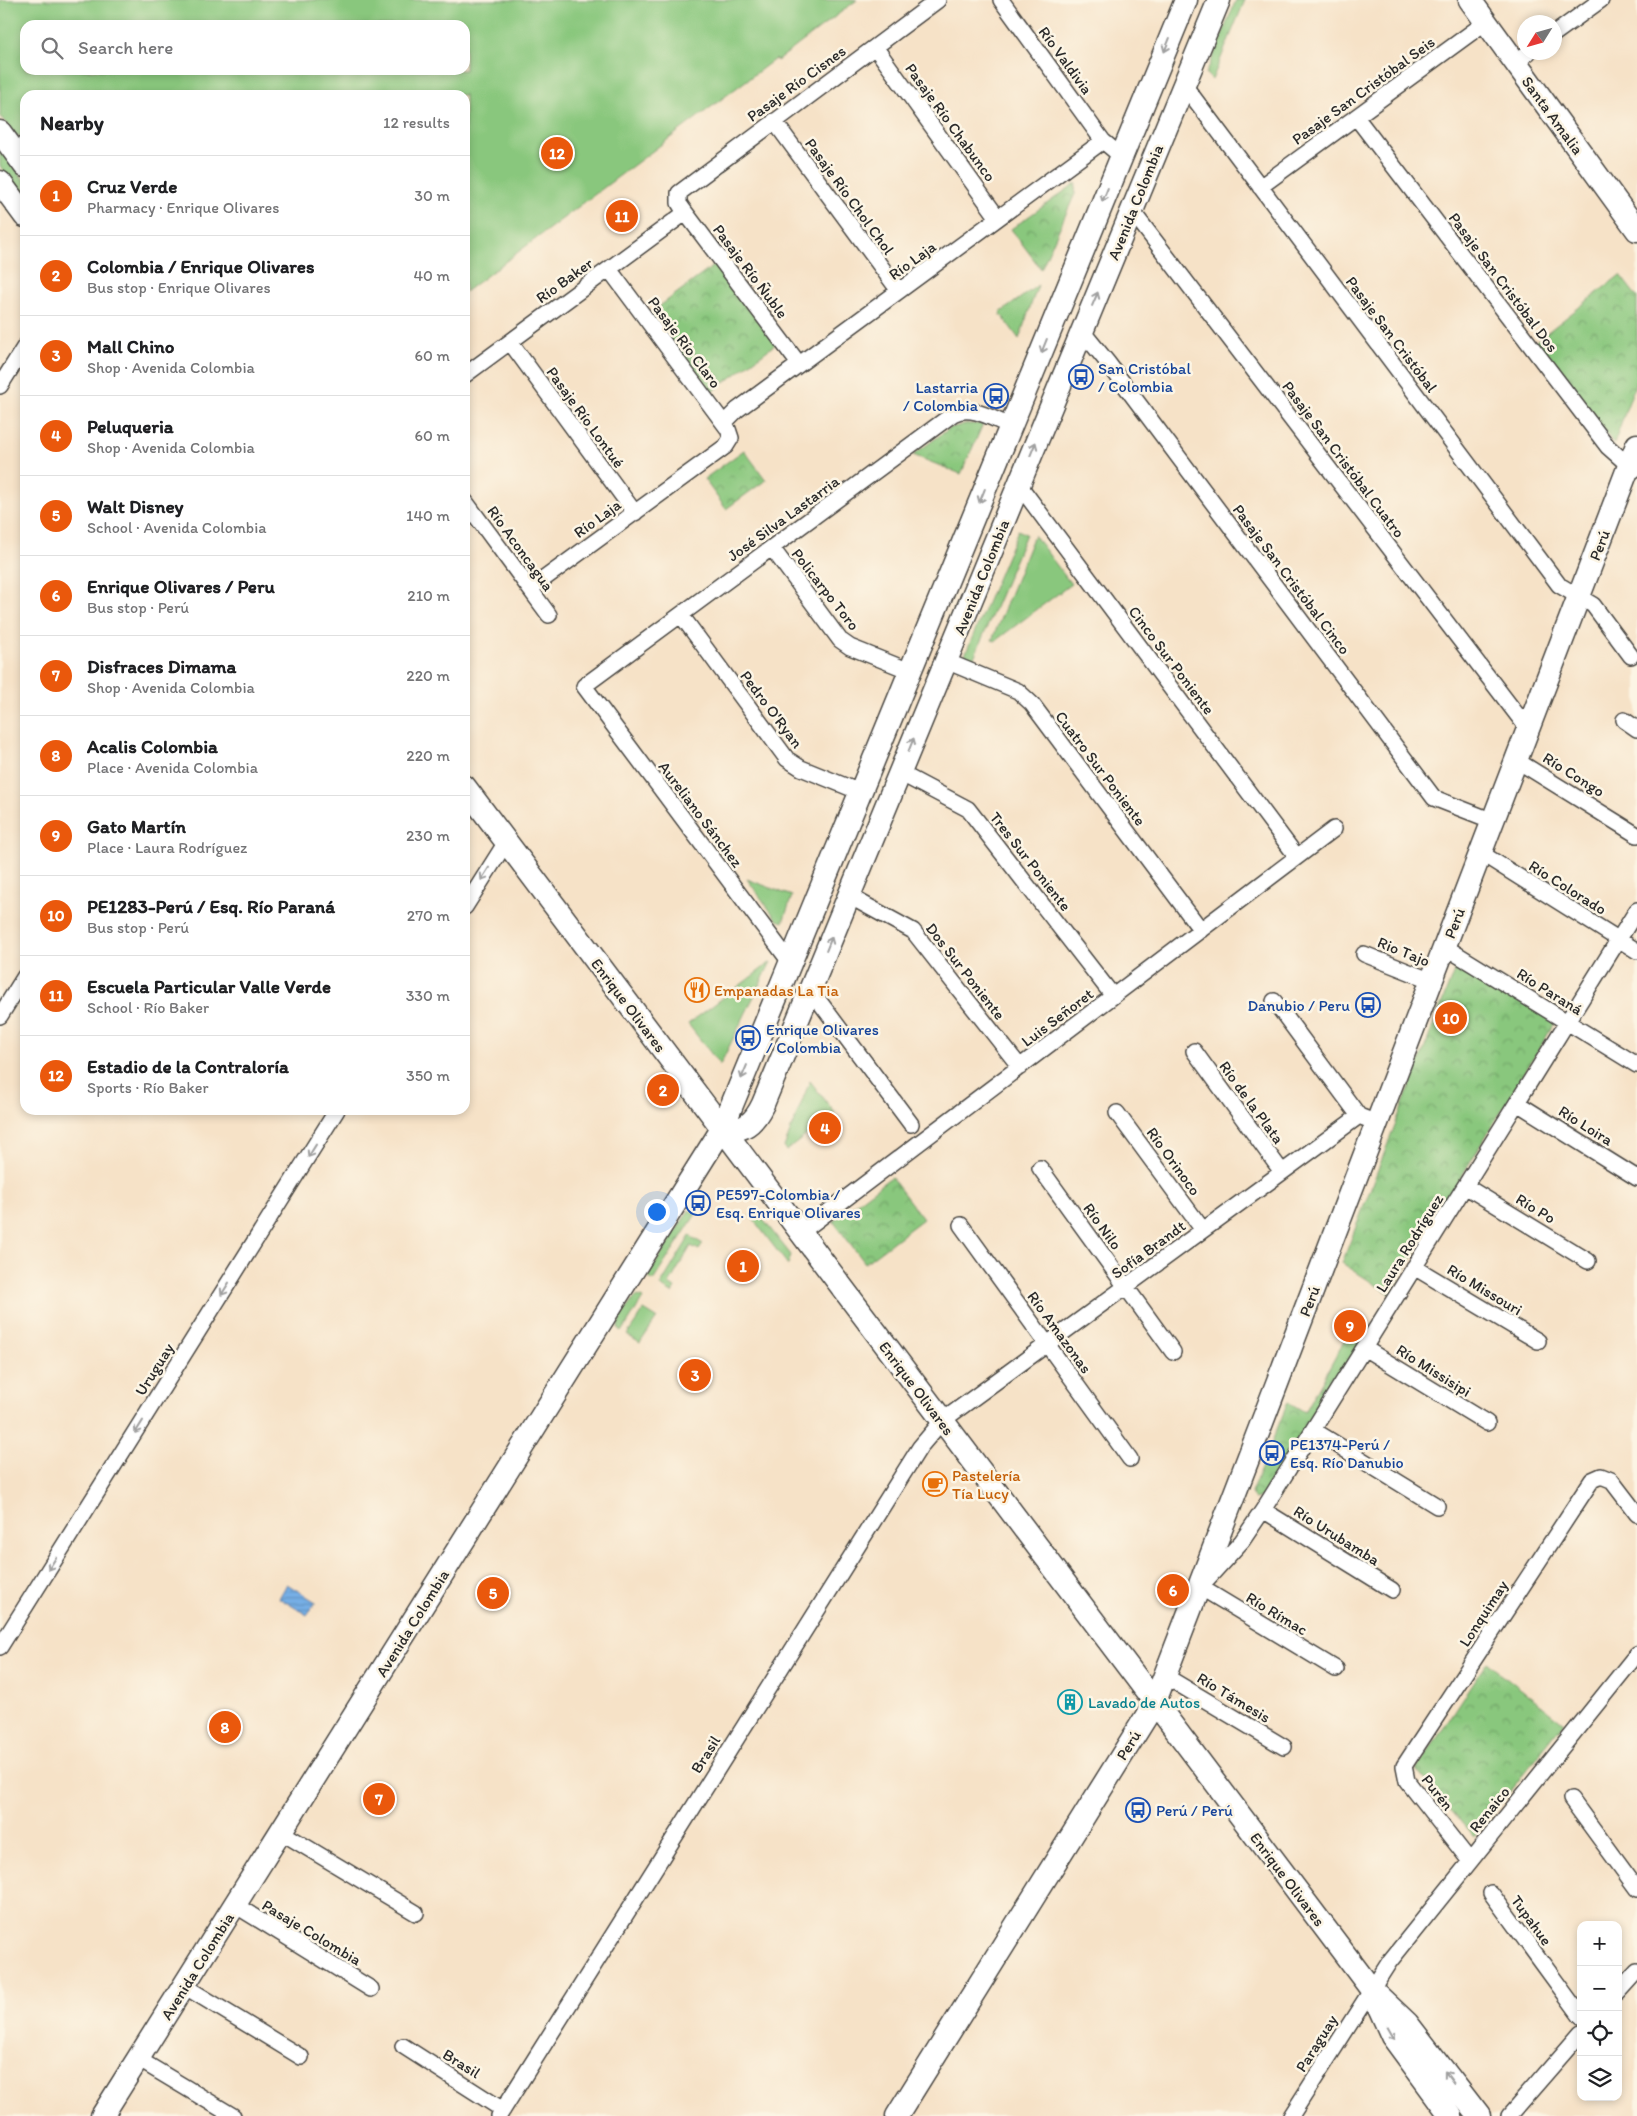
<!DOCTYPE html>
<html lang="en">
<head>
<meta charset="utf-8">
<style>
  :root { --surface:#fff; --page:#f6f6f6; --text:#202124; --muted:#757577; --line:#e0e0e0; --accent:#ea580c }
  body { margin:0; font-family:Itim,sans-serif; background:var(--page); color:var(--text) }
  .controls { position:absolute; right:15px; bottom:15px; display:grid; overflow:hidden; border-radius:10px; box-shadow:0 2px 8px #0003 }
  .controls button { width:45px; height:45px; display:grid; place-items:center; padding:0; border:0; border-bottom:1px solid var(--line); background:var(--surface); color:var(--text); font:25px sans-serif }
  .compass { position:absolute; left:1517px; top:15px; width:45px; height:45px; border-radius:50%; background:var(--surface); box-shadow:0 2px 8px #0003; rotate:233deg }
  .you { position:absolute; left:656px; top:1211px; width:18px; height:18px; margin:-12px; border:4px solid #fff; border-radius:50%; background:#1a73e8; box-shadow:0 0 0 8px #1a73e833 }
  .badge { display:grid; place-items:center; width:32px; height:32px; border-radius:50%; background:var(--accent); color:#fff; font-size:16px; font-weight:700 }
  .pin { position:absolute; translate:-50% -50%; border:2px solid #fff; box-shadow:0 1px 5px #0006 }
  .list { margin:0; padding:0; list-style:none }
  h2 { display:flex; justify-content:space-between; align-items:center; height:65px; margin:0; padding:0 20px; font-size:21px }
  h2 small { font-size:16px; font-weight:400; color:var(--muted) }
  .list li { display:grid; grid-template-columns:32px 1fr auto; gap:15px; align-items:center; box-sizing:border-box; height:80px; padding:0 20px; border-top:1px solid var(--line) }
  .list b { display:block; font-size:19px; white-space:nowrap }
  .list p { margin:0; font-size:16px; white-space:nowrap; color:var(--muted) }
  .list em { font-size:16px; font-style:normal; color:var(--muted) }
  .icon { flex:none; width:28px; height:28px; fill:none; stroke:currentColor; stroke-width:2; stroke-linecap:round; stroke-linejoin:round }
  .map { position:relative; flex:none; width:1637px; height:2116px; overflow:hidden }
  .search { position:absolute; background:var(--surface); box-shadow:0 2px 8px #0003; left:20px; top:20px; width:450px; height:55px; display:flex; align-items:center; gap:12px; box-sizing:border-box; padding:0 18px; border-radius:15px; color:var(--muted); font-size:19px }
  .panel { position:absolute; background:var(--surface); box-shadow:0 2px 8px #0003; left:20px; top:90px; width:450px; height:1025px; border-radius:15px }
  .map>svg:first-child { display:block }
  .green { fill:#89c77d; stroke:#5a7954; fill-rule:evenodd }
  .park { fill:url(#park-crowns); stroke:#5a7954 }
  .water { fill:url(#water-rules); stroke:#506d88 }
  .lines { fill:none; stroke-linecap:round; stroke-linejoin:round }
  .street-casing { stroke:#494642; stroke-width:18 }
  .secondary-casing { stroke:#494642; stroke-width:25 }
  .street { stroke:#fff; stroke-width:15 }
  .secondary { stroke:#fff; stroke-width:22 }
  .oneway { stroke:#a0a0a0 }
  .labels { text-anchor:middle; stroke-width:5; stroke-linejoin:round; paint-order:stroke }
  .street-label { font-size:16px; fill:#2b2b2b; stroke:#fcf5e5 }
  .transit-label { font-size:16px; fill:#164399; stroke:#fcf5e5; text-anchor:start }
  .food-label { font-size:16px; fill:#c56008; stroke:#fcf5e5; text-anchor:start }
  .culture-label { font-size:16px; fill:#0d838f; stroke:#fcf5e5; text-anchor:start }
</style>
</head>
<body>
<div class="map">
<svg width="1637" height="2116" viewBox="0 0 1637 2116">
  <defs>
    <pattern id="park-crowns" width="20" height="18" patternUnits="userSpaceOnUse" patternTransform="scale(1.25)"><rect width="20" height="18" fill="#89c77d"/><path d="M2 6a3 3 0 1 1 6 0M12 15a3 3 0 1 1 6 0" fill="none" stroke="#70a267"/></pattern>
    <pattern id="water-rules" width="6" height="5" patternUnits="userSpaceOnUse" patternTransform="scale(1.25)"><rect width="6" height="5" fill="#76afe6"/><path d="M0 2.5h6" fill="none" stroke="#618fbb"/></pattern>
  </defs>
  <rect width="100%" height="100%" fill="#fcf5e5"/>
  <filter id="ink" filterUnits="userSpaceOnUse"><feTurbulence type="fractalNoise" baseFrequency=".02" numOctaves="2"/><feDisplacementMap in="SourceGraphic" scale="10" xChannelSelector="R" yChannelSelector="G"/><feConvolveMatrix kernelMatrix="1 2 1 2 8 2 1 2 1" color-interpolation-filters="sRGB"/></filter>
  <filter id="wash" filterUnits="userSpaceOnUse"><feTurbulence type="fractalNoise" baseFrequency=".0096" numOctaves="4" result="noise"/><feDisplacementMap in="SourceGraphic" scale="20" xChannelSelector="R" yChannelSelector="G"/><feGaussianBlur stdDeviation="1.12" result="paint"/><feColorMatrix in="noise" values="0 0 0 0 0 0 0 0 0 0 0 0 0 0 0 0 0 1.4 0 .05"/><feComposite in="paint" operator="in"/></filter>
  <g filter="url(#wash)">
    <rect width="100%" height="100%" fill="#f6e2c7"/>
    <path class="green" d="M0,0H857L777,61L775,59L465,292V95H25V135L16,136L0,116ZM25,25H465V70H25Z
      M1236,0H1245L1212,80L1206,74Z
      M0,148L25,181V199L0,166Z
      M1038,285L1019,339L1000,313Z
      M1018,530L1026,534L970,667L964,657Z
      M1034,535L1071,584L995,641L992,640Z
      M747,879L792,896L783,922L777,920Z
      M771,962L720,1065L688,1024Z
      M810,1081L835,1113L786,1151L784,1147Z
      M689,1210L696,1214L653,1281L649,1278L650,1272Z
      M754,1213L761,1217L791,1255L788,1265L750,1215Z
      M690,1236L703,1244L699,1250L691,1246L669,1284L675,1288L672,1293L660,1286Z
      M638,1296L643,1298L622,1332L618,1328C619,1318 630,1301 638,1296Z
      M644,1310L657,1318L640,1343L627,1335Z"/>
    <path class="park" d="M1076,183L1075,194L1041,269L1011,229Z
      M716,264L777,343L708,395L649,314Z
      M1620,275L1637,297V379L1614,444L1535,342Z
      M966,424H983L961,474L913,455L950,428Z
      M744,450L766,480L726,509L704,479Z
      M1458,961L1556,1021L1390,1294L1342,1263Z
      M891,1177L923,1219L865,1263L833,1221Z
      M1347,1336L1360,1343L1263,1497L1254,1499L1251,1493L1288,1402L1305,1412Z
      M1487,1662L1564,1723L1474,1837L1416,1770Z"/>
    <path class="water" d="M287,1584L316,1602L307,1615L279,1598Z"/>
  </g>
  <g filter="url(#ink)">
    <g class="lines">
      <defs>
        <path id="street" d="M1001,0L1103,141L1121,156
          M1554,34L1601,0
          M875,47L998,218
          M1515,63L1529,52
          M1184,85L1559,585L1593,605L1631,656
          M1356,117L1608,447L1634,470
          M774,121L899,291
          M1260,187L1486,22
          M1132,211L1528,729
          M1082,331L1108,363L1434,798L1493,821
          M510,342L635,513
          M799,364L682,208L679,203V193L938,0
          M465,375L685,213
          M0,386L25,346
          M724,423L737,410L1103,141
          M1019,485L1297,857
          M465,501L549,615
          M772,548L840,640L850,647L910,671
          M530,589L726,446L731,438L728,429L609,269
          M681,615L787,759L801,768L860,792
          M946,661L1018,691L1032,704L1201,930
          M1624,720L1637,729
          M1516,760L1637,835
          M900,773L968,809L1113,996
          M1481,853L1637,951
          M849,896L913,931L1020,1067
          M465,907L506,842
          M1445,947L1637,1065
          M1364,954L1432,981
          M790,962L584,686L953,414C971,404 993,419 1010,426
          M810,989L911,1124
          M1274,1001L1359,1116
          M0,1016L25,976
          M1194,1051L1282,1172
          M1517,1103L1637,1178
          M1117,1113L1203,1230
          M1040,1168L1173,1352
          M1465,1186L1588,1261
          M961,1225L1130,1459
          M800,1233L1334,829
          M1414,1267L1538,1341
          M1364,1348L1487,1423
          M1313,1430L1437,1506
          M1263,1510L1392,1590
          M0,1647L337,1110
          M1336,1669L1200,1587L1242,1541L1263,1510L1637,910
          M1165,1676L1284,1747
          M1571,1799L1637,1889
          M281,1832L416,1913
          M1469,1860L1407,1781L1404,1766L1592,1480L1601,1476L1611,1480L1637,1514
          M1491,1893L1581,2016
          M235,1905L371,1989
          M184,1986L301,2057
          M1618,1992L1637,1971
          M403,2046L503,2110
          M138,2059L233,2116
          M499,2116L920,1447L942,1421L1359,1116L1377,1123
          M1291,2116L1390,1961L1637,1654
          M1509,2116L1581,2033"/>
        <path id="secondary" d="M1470,0L1637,230
          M0,132L25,166
          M0,182L25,216
          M465,787L1371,1989L1407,2023L1479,2116
          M722,1129C743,1133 754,1123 763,1104L1219,0
          M1372,1992L1392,2036L1451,2116
          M102,2116L722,1129L1186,0
          M897,2116L1154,1704L1637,445"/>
      </defs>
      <use href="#street" class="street-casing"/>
      <use href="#secondary" class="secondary-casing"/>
      <use href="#street" class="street"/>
      <use href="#secondary" class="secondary"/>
    </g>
    <defs><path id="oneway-shaft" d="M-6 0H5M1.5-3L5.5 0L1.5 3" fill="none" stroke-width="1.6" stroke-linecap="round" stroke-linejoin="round" transform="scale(1.25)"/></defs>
    <g class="oneway">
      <use href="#oneway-shaft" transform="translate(1167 45) rotate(112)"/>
      <use href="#oneway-shaft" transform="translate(1105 195) rotate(112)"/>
      <use href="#oneway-shaft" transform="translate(1095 299) rotate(-67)"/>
      <use href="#oneway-shaft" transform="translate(1044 346) rotate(112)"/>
      <use href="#oneway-shaft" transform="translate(1033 449) rotate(-68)"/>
      <use href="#oneway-shaft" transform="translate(982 496) rotate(112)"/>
      <use href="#oneway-shaft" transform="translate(911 745) rotate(-68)"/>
      <use href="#oneway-shaft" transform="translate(485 874) rotate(122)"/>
      <use href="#oneway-shaft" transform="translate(829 944) rotate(-68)"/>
      <use href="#oneway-shaft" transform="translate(744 1072) rotate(113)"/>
      <use href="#oneway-shaft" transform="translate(312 1151) rotate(122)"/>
      <use href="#oneway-shaft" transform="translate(225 1289) rotate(122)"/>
      <use href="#oneway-shaft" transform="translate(139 1427) rotate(122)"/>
      <use href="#oneway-shaft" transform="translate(52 1564) rotate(122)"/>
      <use href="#oneway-shaft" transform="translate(1391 2033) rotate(60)"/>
      <use href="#oneway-shaft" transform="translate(1449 2077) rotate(-127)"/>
    </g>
  </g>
  <defs>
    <symbol id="bus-ring" viewBox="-11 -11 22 22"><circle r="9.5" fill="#fcf5e5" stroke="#1a4fb4" stroke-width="1.5"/><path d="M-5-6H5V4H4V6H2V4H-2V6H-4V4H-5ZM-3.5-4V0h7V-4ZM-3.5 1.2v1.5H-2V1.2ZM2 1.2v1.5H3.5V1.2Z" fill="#1a4fb4"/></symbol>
    <symbol id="restaurant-ring" viewBox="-11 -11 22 22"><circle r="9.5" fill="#fcf5e5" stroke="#e8710a" stroke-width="1.5"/><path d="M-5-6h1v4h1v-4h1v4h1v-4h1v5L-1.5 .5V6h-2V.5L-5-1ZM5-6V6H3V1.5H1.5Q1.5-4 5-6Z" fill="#e8710a"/></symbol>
    <symbol id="cafe-ring" viewBox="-11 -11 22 22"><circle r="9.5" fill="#fcf5e5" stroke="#e8710a" stroke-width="1.5"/><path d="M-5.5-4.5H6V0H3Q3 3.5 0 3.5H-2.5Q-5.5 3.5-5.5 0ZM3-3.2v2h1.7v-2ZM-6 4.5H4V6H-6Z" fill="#e8710a"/></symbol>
    <symbol id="building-ring" viewBox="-11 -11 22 22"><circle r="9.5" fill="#fcf5e5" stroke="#0f9aa8" stroke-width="1.5"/><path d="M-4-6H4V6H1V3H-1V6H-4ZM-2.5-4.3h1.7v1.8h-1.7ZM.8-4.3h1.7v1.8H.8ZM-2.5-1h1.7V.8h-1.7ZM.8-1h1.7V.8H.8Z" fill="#0f9aa8"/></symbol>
  </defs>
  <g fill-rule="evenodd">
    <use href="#bus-ring" x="1067" y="363" width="28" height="28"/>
    <use href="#bus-ring" x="982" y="382" width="28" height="28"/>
    <use href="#restaurant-ring" x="683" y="976" width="28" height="28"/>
    <use href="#bus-ring" x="1354" y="991" width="28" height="28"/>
    <use href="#bus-ring" x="734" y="1024" width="28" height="28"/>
    <use href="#bus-ring" x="684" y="1189" width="28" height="28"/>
    <use href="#bus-ring" x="1258" y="1439" width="28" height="28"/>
    <use href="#cafe-ring" x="921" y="1470" width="28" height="28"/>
    <use href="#building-ring" x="1056" y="1688" width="28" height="28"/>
    <use href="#bus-ring" x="1124" y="1796" width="28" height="28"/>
  </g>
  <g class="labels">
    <g class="street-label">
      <text transform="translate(1066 60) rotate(54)" y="6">Río Valdivia</text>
      <text transform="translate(796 83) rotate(-36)" y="6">Pasaje Río Cisnes</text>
      <text transform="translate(1363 90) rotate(-36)" y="6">Pasaje San Cristóbal Seis</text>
      <text transform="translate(1553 115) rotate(54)" y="6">Santa Amalia</text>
      <text transform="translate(951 122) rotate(54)" y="6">Pasaje Río Chabunco</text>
      <text transform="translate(850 196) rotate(54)" y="6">Pasaje Río Chol Chol</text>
      <text transform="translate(1135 202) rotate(-68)" y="6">Avenida Colombia</text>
      <text transform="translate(912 260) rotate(-36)" y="6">Río Laja</text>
      <text transform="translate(751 271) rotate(53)" y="6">Pasaje Río Ñuble</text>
      <text transform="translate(564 280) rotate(-36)" y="6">Río Baker</text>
      <text transform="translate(1504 282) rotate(53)" y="6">Pasaje San Cristóbal Dos</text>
      <text transform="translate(1392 334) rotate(53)" y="6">Pasaje San Cristóbal</text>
      <text transform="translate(685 342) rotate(53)" y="6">Pasaje Río Claro</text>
      <text transform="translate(586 417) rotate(54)" y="6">Pasaje Río Lontué</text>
      <text transform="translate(1344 459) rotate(53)" y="6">Pasaje San Cristóbal Cuatro</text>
      <text transform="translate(597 518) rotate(-36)" y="6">Río Laja</text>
      <text transform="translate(783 518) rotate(-36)" y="6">José Silva Lastarria</text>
      <text transform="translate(1599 545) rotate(-69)" y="6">Perú</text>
      <text transform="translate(521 548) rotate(54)" y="6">Río Aconcagua</text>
      <text transform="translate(981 577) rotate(-68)" y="6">Avenida Colombia</text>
      <text transform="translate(1292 579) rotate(53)" y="6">Pasaje San Cristóbal Cinco</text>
      <text transform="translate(826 589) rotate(52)" y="6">Policarpo Toro</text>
      <text transform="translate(1172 660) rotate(53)" y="6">Cinco Sur Poniente</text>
      <text transform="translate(772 709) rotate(53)" y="6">Pedro O'Ryan</text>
      <text transform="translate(1101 768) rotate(53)" y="6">Cuatro Sur Poniente</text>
      <text transform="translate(1574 774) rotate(32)" y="6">Río Congo</text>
      <text transform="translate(701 814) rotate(53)" y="6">Aureliano Sánchez</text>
      <text transform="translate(1031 861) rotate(52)" y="6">Tres Sur Poniente</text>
      <text transform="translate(1568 887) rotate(32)" y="6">Río Colorado</text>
      <text transform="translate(1454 923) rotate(-69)" y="6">Perú</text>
      <text transform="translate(1404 951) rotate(22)" y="6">Rio Tajo</text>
      <text transform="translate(966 971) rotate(52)" y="6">Dos Sur Poniente</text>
      <text transform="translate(1550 991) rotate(32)" y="6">Río Paraná</text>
      <text transform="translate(629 1005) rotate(53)" y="6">Enrique Olivares</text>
      <text transform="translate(1057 1017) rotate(-37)" y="6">Luis Señoret</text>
      <text transform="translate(1252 1102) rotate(54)" y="6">Río de la Plata</text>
      <text transform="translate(1586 1125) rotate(32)" y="6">Río Loira</text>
      <text transform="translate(1174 1161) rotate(54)" y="6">Río Orinoco</text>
      <text transform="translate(1536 1208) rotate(31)" y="6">Río Po</text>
      <text transform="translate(1103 1226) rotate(54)" y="6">Río Nilo</text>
      <text transform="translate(1409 1243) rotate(-58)" y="6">Laura Rodríguez</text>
      <text transform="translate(1148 1249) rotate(-36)" y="6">Sofía Brandt</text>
      <text transform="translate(1485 1289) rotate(31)" y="6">Río Missouri</text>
      <text transform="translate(1309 1301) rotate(-69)" y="6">Perú</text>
      <text transform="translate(1060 1332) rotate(54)" y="6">Río Amazonas</text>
      <text transform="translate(154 1369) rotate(-58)" y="6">Uruguay</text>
      <text transform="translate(1434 1370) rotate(32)" y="6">Río Missisipi</text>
      <text transform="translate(917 1388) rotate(53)" y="6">Enrique Olivares</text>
      <text transform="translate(1337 1535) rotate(32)" y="6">Río Urubamba</text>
      <text transform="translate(1277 1613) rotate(31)" y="6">Río Rímac</text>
      <text transform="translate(1483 1613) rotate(-57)" y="6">Lonquimay</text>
      <text transform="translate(412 1623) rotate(-58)" y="6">Avenida Colombia</text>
      <text transform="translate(1234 1697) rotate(31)" y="6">Río Támesis</text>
      <text transform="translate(1128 1745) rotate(-58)" y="6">Perú</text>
      <text transform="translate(705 1754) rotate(-58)" y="6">Brasil</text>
      <text transform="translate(1438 1792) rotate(52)" y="6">Purén</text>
      <text transform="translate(1489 1809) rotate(-51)" y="6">Renaico</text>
      <text transform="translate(1288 1879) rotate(53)" y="6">Enrique Olivares</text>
      <text transform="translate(1532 1920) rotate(54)" y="6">Tupahue</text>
      <text transform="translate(312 1932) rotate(31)" y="6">Pasaje Colombia</text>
      <text transform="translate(197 1966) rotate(-58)" y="6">Avenida Colombia</text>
      <text transform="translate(1316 2043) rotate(-58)" y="6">Paraguay</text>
      <text transform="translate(462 2063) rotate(32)" y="6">Brasil</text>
    </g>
    <g class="transit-label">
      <text x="1098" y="374">San Cristóbal<tspan x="1098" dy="18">/ Colombia</tspan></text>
      <text x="978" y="393" text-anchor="end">Lastarria<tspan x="978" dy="18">/ Colombia</tspan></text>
      <text x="1350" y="1011" text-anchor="end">Danubio / Peru</text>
      <text x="766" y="1035">Enrique Olivares<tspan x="766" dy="18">/ Colombia</tspan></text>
      <text x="716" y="1200">PE597-Colombia /<tspan x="716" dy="18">Esq. Enrique Olivares</tspan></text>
      <text x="1290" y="1450">PE1374-Perú /<tspan x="1290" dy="18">Esq. Río Danubio</tspan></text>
      <text x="1156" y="1816">Perú / Perú</text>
    </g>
    <g class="food-label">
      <text x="714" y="996">Empanadas La Tia</text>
      <text x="952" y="1481">Pastelería<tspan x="952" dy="18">Tía Lucy</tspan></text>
    </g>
    <g class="culture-label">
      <text x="1088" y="1708">Lavado de Autos</text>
    </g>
  </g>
</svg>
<div class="controls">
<button>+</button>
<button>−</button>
<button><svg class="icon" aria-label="locate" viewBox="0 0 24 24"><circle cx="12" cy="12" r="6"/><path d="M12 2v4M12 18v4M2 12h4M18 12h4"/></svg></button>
<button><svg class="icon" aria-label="layers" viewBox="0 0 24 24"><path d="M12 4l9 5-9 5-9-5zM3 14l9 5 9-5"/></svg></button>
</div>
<svg class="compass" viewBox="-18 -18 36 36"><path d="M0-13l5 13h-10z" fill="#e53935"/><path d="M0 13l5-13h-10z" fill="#757577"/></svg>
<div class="you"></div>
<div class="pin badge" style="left:743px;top:1266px">1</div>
<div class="pin badge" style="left:663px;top:1090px">2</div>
<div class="pin badge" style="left:695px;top:1375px">3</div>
<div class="pin badge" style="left:825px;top:1128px">4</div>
<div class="pin badge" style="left:493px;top:1593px">5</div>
<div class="pin badge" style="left:1173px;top:1590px">6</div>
<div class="pin badge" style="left:379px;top:1799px">7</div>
<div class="pin badge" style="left:225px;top:1727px">8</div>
<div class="pin badge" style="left:1350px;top:1326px">9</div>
<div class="pin badge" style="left:1451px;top:1018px">10</div>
<div class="pin badge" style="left:622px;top:216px">11</div>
<div class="pin badge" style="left:557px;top:153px">12</div>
<div class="search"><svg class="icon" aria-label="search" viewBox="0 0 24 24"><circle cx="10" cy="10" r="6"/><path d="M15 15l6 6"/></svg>Search here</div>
<section class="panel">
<h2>Nearby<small>12 results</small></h2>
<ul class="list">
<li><span class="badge">1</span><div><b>Cruz Verde</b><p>Pharmacy · Enrique Olivares</p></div><em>30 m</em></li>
<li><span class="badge">2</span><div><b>Colombia / Enrique Olivares</b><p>Bus stop · Enrique Olivares</p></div><em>40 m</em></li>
<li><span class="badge">3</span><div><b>Mall Chino</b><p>Shop · Avenida Colombia</p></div><em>60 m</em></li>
<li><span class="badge">4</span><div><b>Peluqueria</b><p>Shop · Avenida Colombia</p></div><em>60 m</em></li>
<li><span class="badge">5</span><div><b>Walt Disney</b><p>School · Avenida Colombia</p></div><em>140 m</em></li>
<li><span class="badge">6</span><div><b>Enrique Olivares / Peru</b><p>Bus stop · Perú</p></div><em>210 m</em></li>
<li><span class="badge">7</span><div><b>Disfraces Dimama</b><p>Shop · Avenida Colombia</p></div><em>220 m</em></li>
<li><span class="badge">8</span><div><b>Acalis Colombia</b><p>Place · Avenida Colombia</p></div><em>220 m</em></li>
<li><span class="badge">9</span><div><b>Gato Martín</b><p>Place · Laura Rodríguez</p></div><em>230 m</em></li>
<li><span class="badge">10</span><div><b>PE1283-Perú / Esq. Río Paraná</b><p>Bus stop · Perú</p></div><em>270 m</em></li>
<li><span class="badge">11</span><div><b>Escuela Particular Valle Verde</b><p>School · Río Baker</p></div><em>330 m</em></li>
<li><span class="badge">12</span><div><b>Estadio de la Contraloría</b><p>Sports · Río Baker</p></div><em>350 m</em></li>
</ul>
</section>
</div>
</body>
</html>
